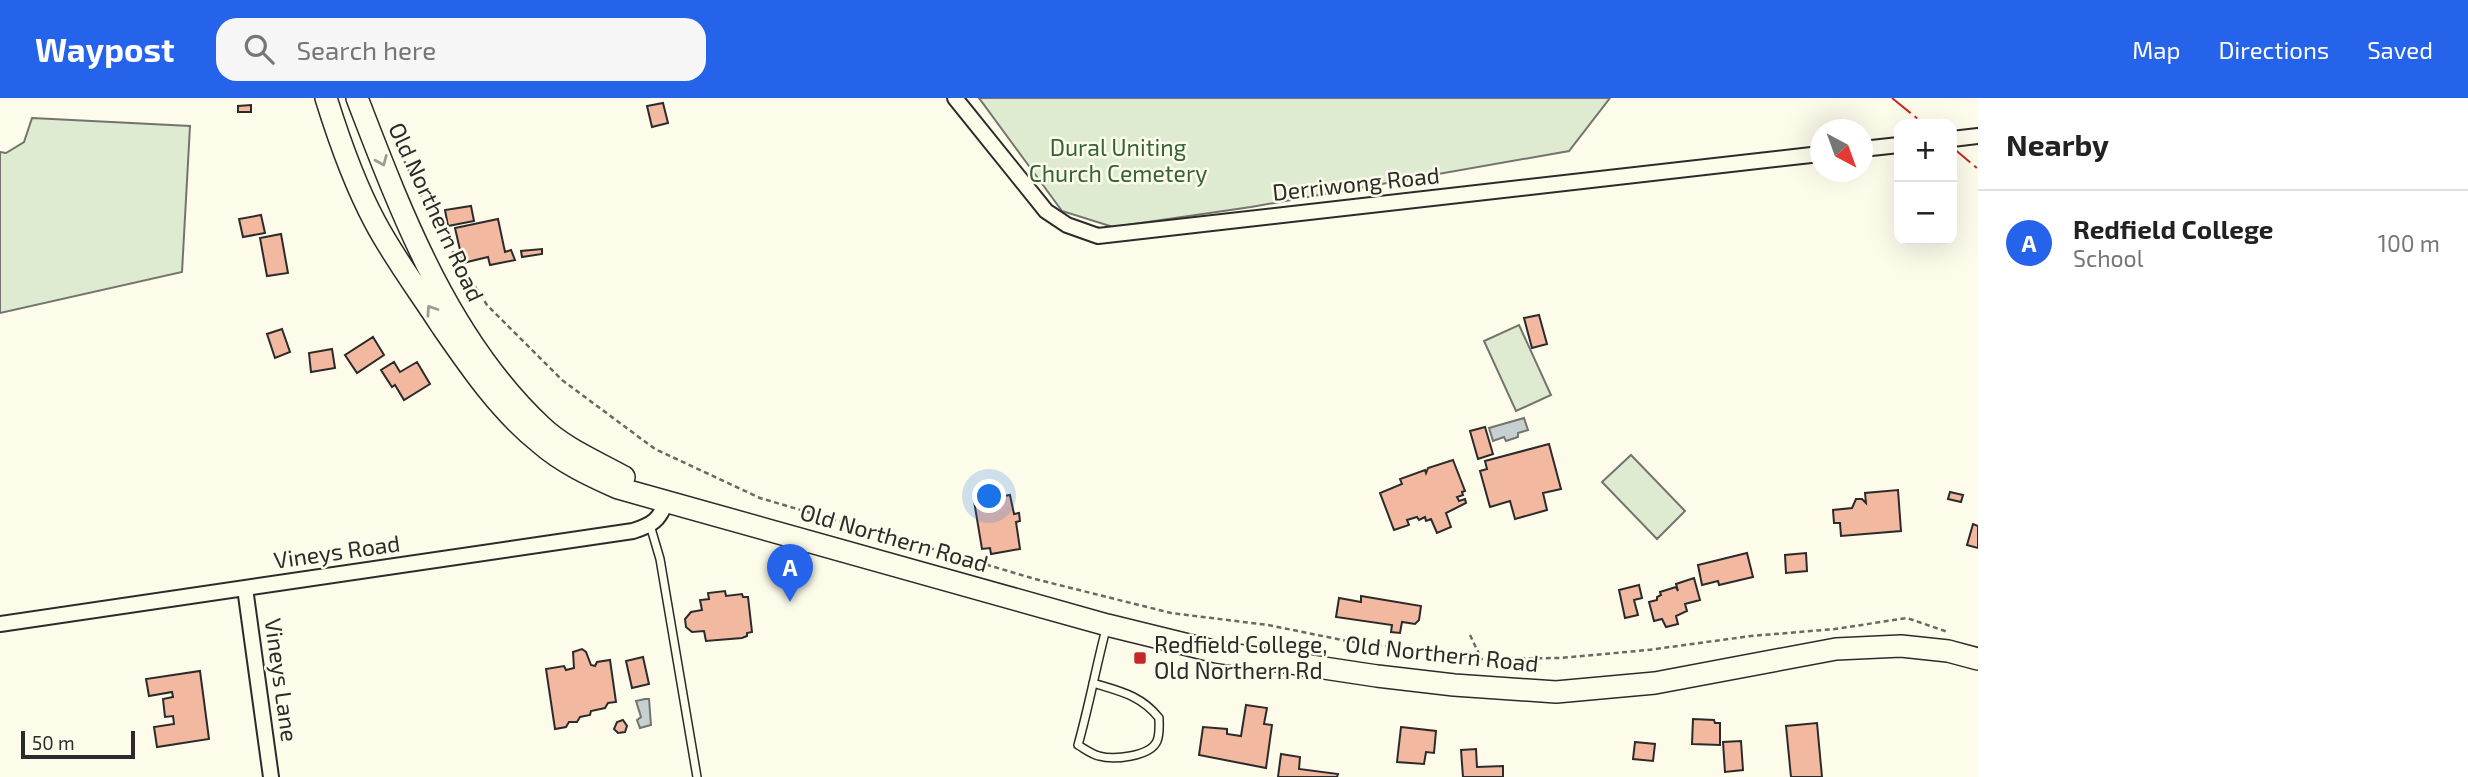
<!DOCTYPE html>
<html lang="en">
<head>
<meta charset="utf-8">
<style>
  :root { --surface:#fff; --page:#f6f6f6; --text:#222; --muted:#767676; --line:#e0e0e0; --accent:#2563eb }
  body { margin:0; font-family:"Exo 2",sans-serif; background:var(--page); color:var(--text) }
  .controls { position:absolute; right:21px; top:21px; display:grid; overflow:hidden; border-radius:14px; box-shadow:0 7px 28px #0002 }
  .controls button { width:63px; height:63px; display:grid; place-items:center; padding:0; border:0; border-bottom:2px solid var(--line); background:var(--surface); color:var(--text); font:35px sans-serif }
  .compass { position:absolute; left:1810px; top:21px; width:63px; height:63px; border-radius:50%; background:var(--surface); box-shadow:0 7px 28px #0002; rotate:139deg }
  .scale { position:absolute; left:21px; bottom:18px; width:114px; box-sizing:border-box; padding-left:7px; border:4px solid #2b2b2b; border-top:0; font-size:19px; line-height:24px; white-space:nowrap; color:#2b2b2b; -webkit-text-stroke:5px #fdfbea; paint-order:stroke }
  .you { position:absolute; left:990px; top:399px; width:24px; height:24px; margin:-18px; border:5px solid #fff; border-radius:50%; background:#1a73e8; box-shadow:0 0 0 10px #1a73e833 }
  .badge { display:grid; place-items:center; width:46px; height:46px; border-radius:50%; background:var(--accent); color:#fff; font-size:23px; font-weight:700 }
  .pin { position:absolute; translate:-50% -58px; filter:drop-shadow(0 2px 4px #0008) }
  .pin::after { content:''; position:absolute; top:37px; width:24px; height:21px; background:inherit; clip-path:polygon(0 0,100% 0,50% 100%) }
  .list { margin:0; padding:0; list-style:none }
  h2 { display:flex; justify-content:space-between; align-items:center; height:91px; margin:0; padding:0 28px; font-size:30px }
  h2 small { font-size:23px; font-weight:400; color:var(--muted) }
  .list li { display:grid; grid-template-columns:46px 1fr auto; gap:21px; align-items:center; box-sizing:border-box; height:105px; padding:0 28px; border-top:2px solid var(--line) }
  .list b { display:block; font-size:26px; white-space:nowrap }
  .list p { margin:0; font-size:23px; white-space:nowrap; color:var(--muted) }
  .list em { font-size:23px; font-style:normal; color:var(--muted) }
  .icon { flex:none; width:38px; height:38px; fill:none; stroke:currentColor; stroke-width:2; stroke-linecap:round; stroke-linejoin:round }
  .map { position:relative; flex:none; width:1978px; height:679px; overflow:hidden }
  header { display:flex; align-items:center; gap:42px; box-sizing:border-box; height:98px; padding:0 35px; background:var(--accent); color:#fff }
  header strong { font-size:33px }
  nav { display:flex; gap:38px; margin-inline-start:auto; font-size:24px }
  .search { width:490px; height:63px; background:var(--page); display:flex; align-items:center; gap:18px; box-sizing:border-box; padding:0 24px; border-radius:21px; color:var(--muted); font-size:26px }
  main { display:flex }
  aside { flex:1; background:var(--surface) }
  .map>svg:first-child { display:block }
  .green { fill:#deebd1; stroke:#74746e; stroke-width:2 }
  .water { fill:#c7d0d0; stroke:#74746e; stroke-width:2 }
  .building { fill:#f2b8a0; stroke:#2b2b2b; stroke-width:2 }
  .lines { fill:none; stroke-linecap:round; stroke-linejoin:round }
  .service-casing { stroke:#2b2b2b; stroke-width:10 }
  .minor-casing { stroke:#2b2b2b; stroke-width:18 }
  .primary-casing { stroke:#2b2b2b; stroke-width:24 }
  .path { stroke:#6a6964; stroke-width:2.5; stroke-dasharray:5 3.5; stroke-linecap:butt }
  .service { stroke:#fdfbea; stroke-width:7 }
  .minor { stroke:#fdfbea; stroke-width:14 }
  .primary { stroke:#fdfbea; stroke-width:21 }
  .power { stroke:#c62828; stroke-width:2; stroke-dasharray:24 5 3.5 5; stroke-linecap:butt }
  .oneway { stroke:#9e9d94 }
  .poi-dot { fill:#c62828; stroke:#fdfbea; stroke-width:2.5 }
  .labels { text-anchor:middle; stroke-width:5; stroke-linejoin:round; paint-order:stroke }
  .park-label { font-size:23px; fill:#34623c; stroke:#fdfbea }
  .street-label { font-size:23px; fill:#2b2b2b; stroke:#fdfbea }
  .poi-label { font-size:23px; fill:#2b2b2b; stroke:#fdfbea; text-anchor:start }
</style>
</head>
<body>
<header>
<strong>Waypost</strong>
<div class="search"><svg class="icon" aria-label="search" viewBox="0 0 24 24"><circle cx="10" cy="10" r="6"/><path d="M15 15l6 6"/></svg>Search here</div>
<nav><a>Map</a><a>Directions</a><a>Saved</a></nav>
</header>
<main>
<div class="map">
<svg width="1978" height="679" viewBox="0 0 1978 679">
  <rect width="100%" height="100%" fill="#fdfbea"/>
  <path class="green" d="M979,0H1610L1569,53L1251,109L1113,129L1062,113Z
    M32,20L190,28L182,174L0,215V54L6,55L24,44Z
    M1519,227L1551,297L1516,313L1484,243Z
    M1631,357L1685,413L1657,441L1602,384Z"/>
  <path class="water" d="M1524,320L1528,332L1518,335V339L1506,343L1504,339L1493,343L1489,330Z
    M645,601H649L651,627L640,630L637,622L641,619L636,603Z"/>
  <path class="building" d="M663,5L668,25L652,29L647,8Z
    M251,7V14H238V8Z
    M471,108L474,123L448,128L445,112Z
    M261,117L265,135L243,139L239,121Z
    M498,121L505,154L511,152L515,162L490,167L488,159L463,165L455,130Z
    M281,136L288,175L267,178L260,140Z
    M542,151V156L522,159L521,153Z
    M1539,217L1547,246L1532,250L1524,220Z
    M282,231L290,254L275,260L267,236Z
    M373,239L384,257L357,275L345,257Z
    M332,251L335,270L311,274L309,255Z
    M394,264L400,274L417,264L430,286L404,302L395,287L392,289L381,272Z
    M1485,329L1493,356L1478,361L1470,333Z
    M1549,346L1561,391L1543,395L1547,412L1515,421L1510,403L1490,409L1480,373L1487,371L1485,363Z
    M1453,362L1465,393L1462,394L1463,397L1457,399L1459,403L1465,401L1466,405L1446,415L1451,429L1437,435L1431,421L1426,423L1425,419L1419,422L1417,419L1407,422L1409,427L1394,432L1380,395L1402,386L1400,381L1425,372L1426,375L1428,370Z
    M1898,392L1901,433L1841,438L1840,425H1834L1833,412L1852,410L1856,401H1862L1866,405L1865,395Z
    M1950,394L1963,397L1961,404L1948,401Z
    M1010,397L1014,416L1019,415L1020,423L1016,424L1020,451L991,456L990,450L982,451L974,403Z
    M1973,426L1978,428V450L1967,447Z
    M1747,455L1753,479L1719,487L1718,483L1702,487L1698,467Z
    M1806,455L1807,473L1786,475L1785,457Z
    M1694,480L1700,502L1685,506L1687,513L1676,518L1678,526L1666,529L1662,521L1654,523L1649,504L1657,502V499L1661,497L1660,494L1676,489L1678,493L1676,486Z
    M1639,487L1642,500L1634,502L1638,517L1625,520L1619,492Z
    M725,493L726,498L742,496L743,499H748L752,534L747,535V538L742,540L706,543L704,533L692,534L686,529L685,521L691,514L702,512L700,502L709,501L708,495Z
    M1361,498L1421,508L1419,522L1415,526L1402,524L1400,535L1391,534L1392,527L1336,519L1339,500L1361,504Z
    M582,551L586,554L591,567L595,568L597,564L610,562L616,604L608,605L605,610L591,613L590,617L580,619L577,624H569L566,629L555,631L546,571L564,568L566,572L574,570L573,554Z
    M643,559L649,586L632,590L626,563Z
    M200,573L209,641L157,649L154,629L174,626L173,618L165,619L163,601L173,599L172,594L149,598L146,581Z
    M1246,607L1267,610L1264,626L1272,627L1266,670L1199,657L1203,629L1227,631V636L1241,638Z
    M1693,621L1714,622L1715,625H1720V647L1692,646Z
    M623,622L627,628L625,634L618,635L614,631L617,624Z
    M1817,625L1822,679H1791L1786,628Z
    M1401,629L1436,633L1434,655L1426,654L1424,666L1397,664Z
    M1741,643L1743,672L1725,674L1723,644Z
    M1635,644L1655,646L1653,663L1633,661Z
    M1476,651L1477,669L1503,668V679H1463L1461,652Z
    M1281,656L1300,659L1299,671L1338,676L1337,679H1278Z"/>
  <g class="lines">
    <defs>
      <path id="service" d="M650,427L660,461L697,679
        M1093,585C1119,593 1141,597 1159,620C1159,627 1160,636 1157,643C1150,659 1113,662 1099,658C1091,656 1085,651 1078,647C1089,608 1096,569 1106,531"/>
      <path id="minor" d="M955,0L1046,113L1067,127L1098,138L1820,56
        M1952,41L1978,38
        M1862,51L1899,47
        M245,490L271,679
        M0,526L633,433C652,427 660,422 666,403"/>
      <path id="primary" d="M326,0C339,42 354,85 375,124C394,160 419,193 441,227C470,269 500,313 540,345C563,365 591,378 618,390L1107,527L1217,554L1377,578L1454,587L1556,594L1655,585L1836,551L1901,548L1948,553L1978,561
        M357,0C402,117 449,242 542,329C564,350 597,364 624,379"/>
    </defs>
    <use href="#service" class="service-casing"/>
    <use href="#minor" class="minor-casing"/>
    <use href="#primary" class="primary-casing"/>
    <path class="path" d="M397,48L436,128L487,207L562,282L655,351L760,400L1035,481L1171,515L1268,527L1342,542L1481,561L1560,560L1648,552L1751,538L1835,531L1907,520L1948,534
      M1470,537L1481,560"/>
    <use href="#service" class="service"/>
    <use href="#minor" class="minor"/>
    <use href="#primary" class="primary"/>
    <path class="power" d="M1892,0L1924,26
      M1952,49L1978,71"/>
  </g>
  <defs><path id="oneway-chevron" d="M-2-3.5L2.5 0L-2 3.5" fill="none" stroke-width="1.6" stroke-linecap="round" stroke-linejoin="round" transform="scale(1.75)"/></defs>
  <g class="oneway">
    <use href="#oneway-chevron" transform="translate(382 63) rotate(67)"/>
    <use href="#oneway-chevron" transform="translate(431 212) rotate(-124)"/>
  </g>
  <rect class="poi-dot" x="1133" y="553" width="14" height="14" rx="3.5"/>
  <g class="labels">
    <g class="park-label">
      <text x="1118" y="58">Dural Uniting<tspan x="1118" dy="26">Church Cemetery</tspan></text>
    </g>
    <g class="street-label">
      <text transform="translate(1356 86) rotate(-6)" y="8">Derriwong Road</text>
      <text transform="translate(436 114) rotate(65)" y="8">Old Northern Road</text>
      <text transform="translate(894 440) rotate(16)" y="8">Old Northern Road</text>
      <text transform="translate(337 454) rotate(-8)" y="8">Vineys Road</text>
      <text transform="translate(1442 556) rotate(6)" y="8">Old Northern Road</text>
      <text transform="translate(281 582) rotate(82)" y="8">Vineys Lane</text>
    </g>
    <g class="poi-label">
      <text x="1154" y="555">Redfield College,<tspan x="1154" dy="26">Old Northern Rd</tspan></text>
    </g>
  </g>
</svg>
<div class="controls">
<button>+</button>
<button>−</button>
</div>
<svg class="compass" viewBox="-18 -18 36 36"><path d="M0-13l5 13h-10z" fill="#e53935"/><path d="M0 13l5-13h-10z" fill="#767676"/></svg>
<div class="scale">50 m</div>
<div class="you"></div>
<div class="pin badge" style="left:790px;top:504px">A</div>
</div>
<aside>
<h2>Nearby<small></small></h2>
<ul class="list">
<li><span class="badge">A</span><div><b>Redfield College</b><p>School</p></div><em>100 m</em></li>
</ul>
</aside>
</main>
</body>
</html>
